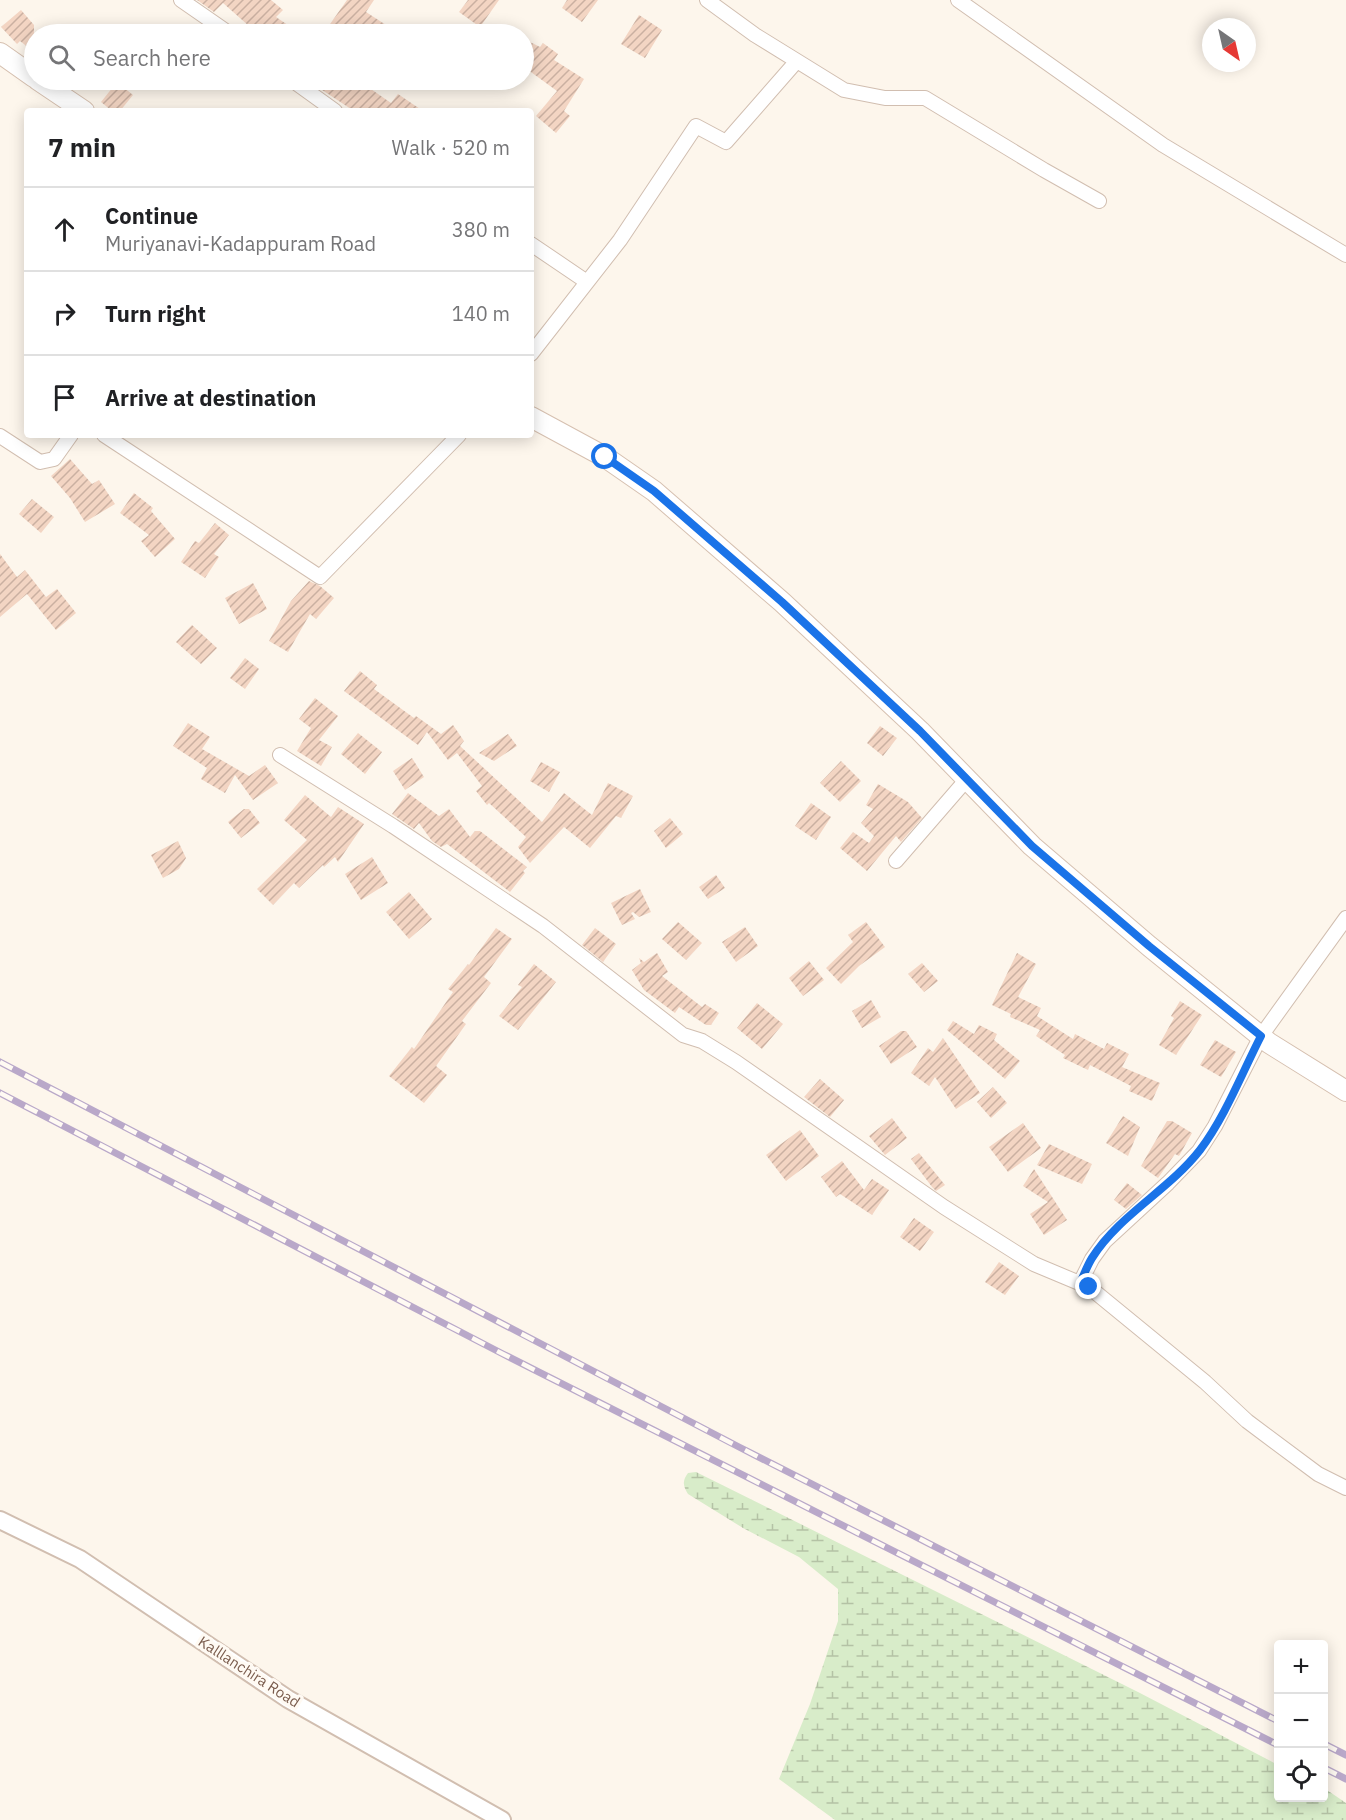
<!DOCTYPE html>
<html lang="en">
<head>
<meta charset="utf-8">
<style>
  :root { --surface:#fff; --page:#f2f2f2; --text:#202124; --muted:#757577; --line:#e0e0e0 }
  body { margin:0; font-family:"IBM Plex Sans",sans-serif; background:var(--page); color:var(--text) }
  .controls { position:absolute; right:18px; bottom:18px; display:grid; overflow:hidden; border-radius:6px; box-shadow:0 3px 15px #0003 }
  .controls button { width:54px; height:54px; display:grid; place-items:center; padding:0; border:0; border-bottom:2px solid var(--line); background:var(--surface); color:var(--text); font:30px sans-serif }
  .compass { position:absolute; left:1202px; top:18px; width:54px; height:54px; border-radius:50%; background:var(--surface); box-shadow:0 3px 15px #0003; rotate:146deg }
  .stop { position:absolute; width:18px; height:18px; margin:-14px; border:4px solid #1a73e8; border-radius:50%; background:#fff }
  .stop.end { background:#1a73e8; border-color:#fff; box-shadow:0 2px 6px #0008 }
  .list { margin:0; padding:0; list-style:none }
  h2 { display:flex; justify-content:space-between; align-items:center; height:78px; margin:0; padding:0 24px; font-size:26px }
  h2 small { font-size:20px; font-weight:400; color:var(--muted) }
  .list li { display:grid; grid-template-columns:39px 1fr auto; gap:18px; align-items:center; box-sizing:border-box; height:84px; padding:0 24px; border-top:2px solid var(--line) }
  .list b { display:block; font-size:22px; white-space:nowrap }
  .list p { margin:0; font-size:20px; white-space:nowrap; color:var(--muted) }
  .list em { font-size:20px; font-style:normal; color:var(--muted) }
  .icon { flex:none; width:33px; height:33px; fill:none; stroke:currentColor; stroke-width:2; stroke-linecap:round; stroke-linejoin:round }
  .map { position:relative; flex:none; width:1346px; height:1820px; overflow:hidden }
  .search { position:absolute; background:var(--surface); box-shadow:0 3px 15px #0003; left:24px; top:24px; width:510px; height:66px; display:flex; align-items:center; gap:15px; box-sizing:border-box; padding:0 21px; border-radius:33px; color:var(--muted); font-size:22px }
  .panel { position:absolute; background:var(--surface); box-shadow:0 3px 15px #0003; left:24px; top:108px; width:510px; height:330px; border-radius:6px }
  .map>svg:first-child { display:block }
  .wetland { fill:url(#wetland-marsh) }
  .building { fill:url(#building-hatch) }
  .lines { fill:none; stroke-linecap:round; stroke-linejoin:round }
  .minor-casing { stroke:#d1beb0; stroke-width:16 }
  .tertiary-casing { stroke:#d1beb0; stroke-width:20 }
  .secondary-casing { stroke:#d6c0b0; stroke-width:22 }
  .minor { stroke:#fff; stroke-width:14 }
  .tertiary { stroke:#fff; stroke-width:16 }
  .secondary { stroke:#fff; stroke-width:20 }
  .rail-casing { stroke:#b9a8c9; stroke-width:7 }
  .rail { stroke:#fffaf3; stroke-width:4.5; stroke-dasharray:14; stroke-linecap:butt }
  .route { stroke:#1a73e8; stroke-width:8 }
  .labels { text-anchor:middle; stroke-width:6; stroke-linejoin:round; paint-order:stroke }
  .street-label { font-size:15px; fill:#7a5c4d; stroke:#fffaf3 }
</style>
</head>
<body>
<div class="map">
<svg width="1346" height="1820" viewBox="0 0 1346 1820">
  <defs>
    <pattern id="wetland-marsh" width="20" height="14" patternUnits="userSpaceOnUse" patternTransform="scale(1.5)"><rect width="20" height="14" fill="#d8ecc9"/><path d="M1 5h8M5 5V1M11 12h8M15 12V8" fill="none" stroke="#b4c2a5"/></pattern>
    <pattern id="building-hatch" width="6" height="6" patternUnits="userSpaceOnUse" patternTransform="scale(1.5)"><rect width="6" height="6" fill="#f3d5c3"/><path d="M-1 1l2-2M0 6l6-6M5 7l2-2" fill="none" stroke="#cab0a1"/></pattern>
  </defs>
  <rect width="100%" height="100%" fill="#fdf6ec"/>
  <path class="wetland" d="M696,1472L1138,1692L1278,1765V1798H1324V1788L1346,1803V1820H835L779,1779L810,1704L838,1621V1589L799,1557L743,1528L688,1494C683,1486 682,1481 688,1473Z"/>
  <path class="building" d="M197,0H271L283,10L276,17L301,34H258L223,3L214,12Z
    M347,0H374L366,12L400,34H323Z
    M468,0H499L480,27L459,12Z
    M567,0H598L582,22L562,8Z
    M21,10L34,25V52L20,41L17,44L1,27Z
    M639,15L662,30L645,58L621,44Z
    M524,39L540,47L543,43L558,54L554,60L584,79L564,111L570,116L556,133L536,116L557,91L524,67Z
    M321,80H358L391,103L398,94L423,111H354L316,86Z
    M117,82L133,95L120,111H112L101,102Z
    M70,459L92,484L99,480L115,504L85,522L70,498L51,476Z
    M134,493L153,508L151,511L175,539L155,557L141,541L149,535L120,513Z
    M32,499L54,517L41,533L19,514Z
    M215,523L229,535L214,554L219,557L205,578L181,562L195,541L199,543Z
    M0,554L17,577L25,570L46,597L57,589L76,613L56,630L27,594L0,617Z
    M309,581L320,586L334,598L316,619L310,614L288,652L269,641L291,601Z
    M253,583L267,609L239,624L225,598Z
    M192,625L217,648L201,664L176,642Z
    M245,658L259,669L245,689L230,678Z
    M360,671L377,685L374,689L414,718L416,716L441,734L453,725L464,741L460,746L542,822L564,793L592,815L608,783L633,796L621,818L616,816L590,848L564,827L530,863L518,847L526,837L489,803L487,805L476,791L482,786L457,753L448,760L427,732L418,745L344,691Z
    M315,698L338,716L319,740L332,747L321,766L297,751L311,728L299,719Z
    M188,723L210,737L202,749L249,776L265,765L278,783L253,800L235,775L225,793L201,779L207,768L173,746Z
    M880,726L897,738L883,756L867,743Z
    M358,733L382,752L365,774L341,754Z
    M508,734L517,746L494,761L479,753Z
    M412,758L424,777L405,790L393,771Z
    M841,761L861,781L840,802L820,783Z
    M541,762L560,772L549,792L530,781Z
    M878,784L908,802L922,818L901,842L896,836L867,871L840,848L853,832L869,843L874,836L861,823L873,809L866,805Z
    M408,793L439,816L449,809L470,837L475,831H480L527,867L523,871L525,873L510,892L447,844L441,847L432,841L419,823L414,829L392,814Z
    M305,795L331,817L338,807L364,824L338,862L335,857L324,867L323,865L299,888L294,883L273,905L257,889L307,840L284,820Z
    M811,803L831,817L816,840L795,826Z
    M244,809H249L260,823L241,838L228,822Z
    M670,818L683,834L666,848L654,831Z
    M178,841L186,858L179,869L163,878L151,855Z
    M372,857L388,883L361,900L345,874Z
    M716,875L725,888L708,899L699,887Z
    M640,889L651,912L639,917L633,912L631,913L635,919L622,925L611,903Z
    M409,892L432,919L409,939L386,912Z
    M678,922L702,943L686,960L662,939Z
    M866,922L885,947L859,966L841,984L826,968L853,942L848,935Z
    M745,927L758,946L736,962L722,942Z
    M496,928L512,939L484,977L491,983L462,1021L466,1024L436,1066L447,1075L424,1103L389,1076L412,1047L414,1049L453,992L448,989L468,964L469,965Z
    M595,928L616,944L603,962L582,945Z
    M657,953L668,972L662,976L702,1007L705,1004L719,1013L711,1025H706L679,1007L675,1013L644,990L632,970L641,963L639,958L644,962Z
    M1017,953L1036,964L1018,997L1041,1008L1037,1016L1073,1039L1075,1034L1104,1049L1107,1043L1129,1054L1122,1067L1160,1083L1152,1101L1129,1091L1131,1086L1090,1065L1088,1070L1063,1058L1065,1055L1036,1036L1040,1030L1010,1017L1011,1014L992,1005Z
    M809,961L824,980L803,996L789,978Z
    M922,963L938,981L924,992L908,974Z
    M534,964L556,982L518,1030L499,1016L522,987L518,985Z
    M871,1000L881,1017L862,1028L852,1011Z
    M1180,1001L1202,1015L1176,1055L1159,1045L1174,1018L1171,1016Z
    M757,1003L783,1024L762,1049L737,1028Z
    M953,1021L974,1034L979,1025L997,1034L994,1040L1020,1061L1005,1079L947,1030Z
    M901,1031H906L917,1047L891,1064L879,1046Z
    M943,1038L980,1093L956,1109L935,1077L929,1086L911,1073L928,1048L933,1052Z
    M1215,1040L1236,1052L1221,1077L1200,1065Z
    M820,1079L844,1100L830,1117L804,1097Z
    M993,1087L1007,1103L991,1118L977,1102Z
    M1123,1116L1140,1127L1128,1156L1106,1143Z
    M892,1118L907,1138L885,1155L869,1136Z
    M1167,1121H1172L1192,1133L1179,1156L1175,1154L1158,1178L1141,1166Z
    M1023,1123L1041,1148L1008,1172L989,1147Z
    M800,1130L819,1156L786,1181L766,1155Z
    M1049,1144L1092,1164L1082,1184L1037,1165Z
    M919,1153L945,1185L936,1191L932,1187L911,1159Z
    M842,1161L864,1190L872,1179L889,1190L872,1215L840,1194L836,1197L821,1177Z
    M1034,1169L1067,1220L1044,1235L1030,1214L1048,1202L1023,1186Z
    M1127,1183L1142,1195L1126,1209L1114,1200Z
    M914,1218L934,1232L920,1251L900,1237Z
    M999,1262L1019,1276L1005,1295L985,1282Z"/>
  <g class="lines">
    <defs>
      <path id="minor" d="M181,0L230,34
        M707,0L755,35L844,90L885,98H925L1044,170L1099,201
        M958,0L1163,145L1346,255
        M292,80L335,111
        M531,244L587,282
        M531,354L620,240L696,126L726,142L796,62
        M104,435L320,577L459,435
        M0,436L40,462L54,459L71,435
        M280,755L393,826L543,926L683,1035L702,1041L736,1062L944,1207L1034,1264L1089,1287L1205,1382L1247,1421L1318,1474L1346,1488
        M896,861L967,779
        M1080,1283L1092,1259L1105,1241L1168,1183L1199,1151L1215,1126L1261,1036L1346,918"/>
      <path id="tertiary" d="M0,1520L80,1559L288,1699L502,1820"/>
      <path id="secondary" d="M0,53L34,77
        M38,80L84,111
        M531,417L605,457L654,491L782,602L920,731L1032,846L1149,946L1269,1043L1346,1091"/>
    </defs>
    <use href="#minor" class="minor-casing"/>
    <use href="#tertiary" class="tertiary-casing"/>
    <use href="#secondary" class="secondary-casing"/>
    <use href="#minor" class="minor"/>
    <use href="#tertiary" class="tertiary"/>
    <use href="#secondary" class="secondary"/>
    <defs>
      <path id="rail" d="M0,1062L739,1447L1278,1721
        M0,1093L503,1354L1278,1745
        M1324,1744L1346,1755
        M1324,1768L1346,1779"/>
    </defs>
    <use href="#rail" class="rail-casing"/>
    <use href="#rail" class="rail"/>
  </g>
  <g class="lines">
    <path class="route" d="M605,457L654,491L782,602L920,731L1032,846L1149,946L1261,1036C1242,1073 1225,1117 1200,1150C1169,1190 1119,1215 1092,1258C1087,1266 1084,1275 1080,1283L1089,1287"/>
  </g>
  <g class="labels">
    <g class="street-label">
      <text transform="translate(249 1672) rotate(33)" y="5">Kalllanchira Road</text>
    </g>
  </g>
</svg>
<div class="controls">
<button>+</button>
<button>−</button>
<button><svg class="icon" aria-label="locate" viewBox="0 0 24 24"><circle cx="12" cy="12" r="6"/><path d="M12 2v4M12 18v4M2 12h4M18 12h4"/></svg></button>
</div>
<svg class="compass" viewBox="-18 -18 36 36"><path d="M0-13l5 13h-10z" fill="#e53935"/><path d="M0 13l5-13h-10z" fill="#757577"/></svg>
<div class="stop" style="left:605px;top:457px"></div>
<div class="stop end" style="left:1089px;top:1287px"></div>
<div class="search"><svg class="icon" aria-label="search" viewBox="0 0 24 24"><circle cx="10" cy="10" r="6"/><path d="M15 15l6 6"/></svg>Search here</div>
<section class="panel">
<h2>7 min<small>Walk · 520 m</small></h2>
<ul class="list">
<li><svg class="icon" aria-label="ahead" viewBox="0 0 24 24"><path d="M12 20V5M6 11l6-6 6 6"/></svg><div><b>Continue</b><p>Muriyanavi-Kadappuram Road</p></div><em>380 m</em></li>
<li><svg class="icon" aria-label="right" viewBox="0 0 24 24"><path d="M7 20v-9h11M14 6l5 5-5 5"/></svg><div><b>Turn right</b></div><em>140 m</em></li>
<li><svg class="icon" aria-label="arrive" viewBox="0 0 24 24"><path d="M6 21V4h12l-3 4 3 4H6"/></svg><div><b>Arrive at destination</b></div></li>
</ul>
</section>
</div>
</body>
</html>
